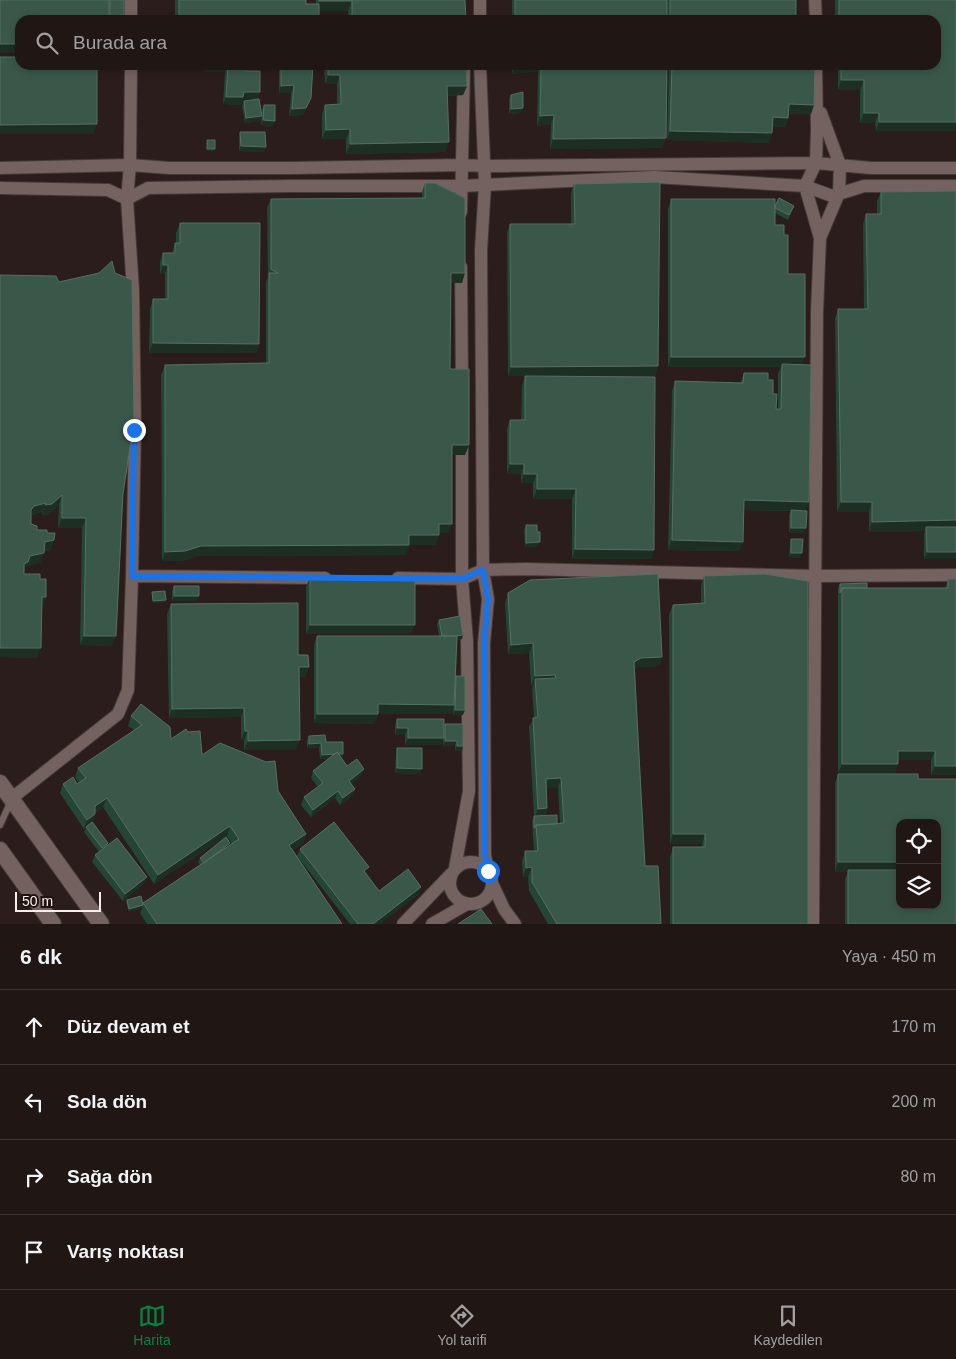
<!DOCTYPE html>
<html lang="tr">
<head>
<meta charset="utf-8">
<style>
  :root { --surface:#201614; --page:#281f1d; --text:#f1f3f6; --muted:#a29fa0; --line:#3d3534; --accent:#0b8043 }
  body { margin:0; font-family:Helvetica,sans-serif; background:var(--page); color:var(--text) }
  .controls { position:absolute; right:15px; bottom:15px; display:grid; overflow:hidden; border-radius:10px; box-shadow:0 2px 8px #0003 }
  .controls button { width:45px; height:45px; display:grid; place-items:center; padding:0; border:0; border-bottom:1px solid var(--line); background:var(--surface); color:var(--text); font:25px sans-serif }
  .scale { position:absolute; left:15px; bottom:12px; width:86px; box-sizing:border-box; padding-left:5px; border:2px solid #f7edeb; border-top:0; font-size:14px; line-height:18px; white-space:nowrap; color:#f7edeb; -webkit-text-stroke:4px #211312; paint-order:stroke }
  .stop { position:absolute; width:15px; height:15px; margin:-11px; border:4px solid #1a73e8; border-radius:50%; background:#fff }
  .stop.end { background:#1a73e8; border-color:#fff; box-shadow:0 1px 5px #0008 }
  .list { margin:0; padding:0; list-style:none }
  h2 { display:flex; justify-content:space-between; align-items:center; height:65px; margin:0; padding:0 20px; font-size:21px }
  h2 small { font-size:16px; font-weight:400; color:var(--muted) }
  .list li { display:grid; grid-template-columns:32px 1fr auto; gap:15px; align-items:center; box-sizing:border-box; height:75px; padding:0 20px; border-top:1px solid var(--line) }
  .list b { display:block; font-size:19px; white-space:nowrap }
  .list em { font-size:16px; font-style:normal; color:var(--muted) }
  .icon { flex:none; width:28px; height:28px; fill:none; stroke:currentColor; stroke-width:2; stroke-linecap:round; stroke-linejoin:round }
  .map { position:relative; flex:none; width:956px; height:924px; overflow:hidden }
  .search { position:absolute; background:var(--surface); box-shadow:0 2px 8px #0003; left:15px; right:15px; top:15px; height:55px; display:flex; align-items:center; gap:12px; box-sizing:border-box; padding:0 18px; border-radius:15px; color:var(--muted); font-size:19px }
  .sheet { height:365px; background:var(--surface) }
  nav { display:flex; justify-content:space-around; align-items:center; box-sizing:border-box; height:70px; border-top:1px solid var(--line); background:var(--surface); font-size:14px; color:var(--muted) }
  nav a { display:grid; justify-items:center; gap:2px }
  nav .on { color:var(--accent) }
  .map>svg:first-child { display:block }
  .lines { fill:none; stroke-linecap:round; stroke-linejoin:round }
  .service-casing { stroke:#453a38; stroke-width:8 }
  .minor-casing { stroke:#453a38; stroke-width:14 }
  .tertiary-casing { stroke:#453a38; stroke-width:18 }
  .service { stroke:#746260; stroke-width:6 }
  .minor { stroke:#746260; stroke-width:12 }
  .tertiary { stroke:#746260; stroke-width:16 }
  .wall { fill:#234637; fill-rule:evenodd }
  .shaded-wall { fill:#1d2e23 }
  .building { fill:#3a584a; stroke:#576f63 }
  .route { stroke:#1a73e8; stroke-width:6 }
</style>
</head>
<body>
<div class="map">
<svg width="956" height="924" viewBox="0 0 956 924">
  <rect width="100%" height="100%" fill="#2b1d1b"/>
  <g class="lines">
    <defs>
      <path id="service" d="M0,825L11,801"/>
      <path id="minor" d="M815,0L816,20
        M131,20V0
        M480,20V0
        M480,65L485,185L481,250L483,570L488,599L484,643L485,855L488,871
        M0,168L130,165L169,168H291L462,165L485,166L816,163L871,168H956
        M0,188L108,190L127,199L148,188L291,186H461L655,177L805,186L832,196L864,186H956
        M461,212L464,65
        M820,238L839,193L840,165L821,113
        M461,267L462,385
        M132,576L325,578
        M398,578L462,579L483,570L525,569L814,576L956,575
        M12,798L118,714L128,690L132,576L135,430L133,290L127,199L130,165L131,65
        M450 883a21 21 0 1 1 42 0a21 21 0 1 1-42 0Z
        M455,868L469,791L467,641L462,579V437
        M492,883L504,909L515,924
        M403,924L451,874
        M432,924L467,904
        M813,924L817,312L820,238L805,186L816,163L817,130L816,65"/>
      <path id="tertiary" d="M0,783L101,924
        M0,850L53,924"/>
    </defs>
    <use href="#service" class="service-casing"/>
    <use href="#minor" class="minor-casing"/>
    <use href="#tertiary" class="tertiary-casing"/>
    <use href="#service" class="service"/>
    <use href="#minor" class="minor"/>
    <use href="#tertiary" class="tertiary"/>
  </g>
  <path class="wall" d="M0,0H124V15L122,20H20L19,40L16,53H0Z
    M175,0H306V4H316V0H465L466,20H348V11H319V20H175Z
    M512,0H796V20H512Z
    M835,0H956V131H876L875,122L860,123V90H838V65H936V20H835Z
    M206,65H247L246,71L260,92L257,99H243L241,105L223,104L225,72H205Z
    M279,65H313L308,105L303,115L289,116L291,93H279Z
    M324,65H466L467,86L463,95L447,96L445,152L346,154V139H322V114L325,105L337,104V84H325Z
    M512,65H667L666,138L662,148L550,149L551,124L537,126L538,71L512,74Z
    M669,65H815L811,114H789L788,118L785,127H772L769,143L667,140Z
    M511,95L521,113L509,114V99Z
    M244,101L260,121L245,123L242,106Z
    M264,105L273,126L261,125L262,109Z
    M240,132L264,152L239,151V137Z
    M425,183L462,283H451L450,369L465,455H452L449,533H439L435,545H409L405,555L197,556L182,561H162L161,375L165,365L266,363V282L268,277L267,208L271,199L422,198V192Z
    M574,184L658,366L655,376H508L507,233L510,224H571V193Z
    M956,191V559H924V534L925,531L869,532V512H837L835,319L838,309H864L863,224L866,214H877V201L881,192Z
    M671,199L775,206L792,211L788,220L775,213V225L784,235L788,274L802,365L806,528L804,533L789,532V515L791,511L744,510L739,551L668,550L672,391L675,381L740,383L744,373L768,380L773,394L776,409H778V374L781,367H668V209Z
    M180,223L259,344L256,353H149L150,309L153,299H165V274H160V262L163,253H172L175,243H176V233Z
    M0,275L123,494L112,646L80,645L82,528H58L59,504L49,514L42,515V512L31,515V524L37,530L51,550L44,551L40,563L26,566L24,571V574L40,579L46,597L43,607H42L37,658L0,657Z
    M525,376L654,550L651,559H572V499H533V483H521V474H507V429L510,420H521L522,386Z
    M526,525L537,532L538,547H525L524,530Z
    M791,539L800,558L789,557L790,544Z
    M320,576L411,634H306V587L310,577H320Z
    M704,576L808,924H670V857L673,847H702V844H670L669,614L673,605L701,603V586Z
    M948,579L956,775H931V760H898L895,774L838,773V589L840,584L867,588H945Z
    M174,586L197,601H172V591Z
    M508,593L662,657L659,666L638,667L635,669L645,866L661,924H548L529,891L528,877H523L522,861L525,851H534L532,821L534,816L529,727L534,718L532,689L533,686H531L529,653L508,654L505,603ZM546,788H558L560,824H557L545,816L547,808Z
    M171,604L298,655L309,667L305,677H299L296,750H244V740H241V717L169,718L167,614Z
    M439,620L462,639L457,640L456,676L463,715H453V709L451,714H378L374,724L314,723V645L317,636H439L437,624Z
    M131,716L171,739L202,755L278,791L306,834L303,844L293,850L342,924H147L140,913L142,908L129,912L126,902L127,900L143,904V903L200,865L198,862L200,858L229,846L232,844L227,836L154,884L103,807L95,813L93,822L108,843L107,846L144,884L123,901L92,862L95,855L99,852L84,832L86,828L84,829L60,793L63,784H77L79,783L75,777L78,768L134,730L128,726Z
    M397,719L444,727L445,724H463L462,751H455V745L443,746V739L441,745H405V735H395V726Z
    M309,736L326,742L343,754L342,758L347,766L361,776L351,784L355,789L352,796L340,805L335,798L311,817L301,805L304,797L318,787L311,778L313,771L328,759H320L319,748H307V740Z
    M397,748L420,774L395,773L396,753Z
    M838,774L918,779L956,924H845V879L848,872H835V783ZM900,823L937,905H900Z
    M300,849L367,874L379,891L419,894L380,924H350L297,856Z"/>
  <path class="shaded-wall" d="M319,1H352L348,11H316Z
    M124,15L122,20H108L110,16Z
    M0,44H19L16,53H0Z
    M208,65H228L225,72H205Z
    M515,65H540L538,71L512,74Z
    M328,75H340L337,84H325Z
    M841,80H864L860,90H838Z
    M294,85L291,93H279L281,86Z
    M447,86H467L463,95L444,96Z
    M244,92H260L257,99H243L241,105L223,104L226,97Z
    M311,98L308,105L303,115L289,116L292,109Z
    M789,104L814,105L811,114H785Z
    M523,108L521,113L509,114L511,109Z
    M864,113H879L875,122L860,123Z
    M554,115L551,124L537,126L540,116Z
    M262,116L260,121L245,123L246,118Z
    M773,117L788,118L785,127H769Z
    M263,120L275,121L273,126L261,125Z
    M879,122H956V131H876Z
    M97,124L93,134H0V125Z
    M350,129L346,139H322L326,130Z
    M670,131L772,133L769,143L667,140Z
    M666,138L662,148L550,149L553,139Z
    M449,142L445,152L346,154L350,144Z
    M241,146L266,147L264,152L239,151Z
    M207,149H215L214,151H206Z
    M163,265H168L165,274H160Z
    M451,273H465L462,283H447Z
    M153,343L259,344L256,353H149Z
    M671,357H805L801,367L782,364L781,367H668Z
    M658,366L655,376H508L511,367Z
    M452,445H469L465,455H448Z
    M510,464H524L521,474H507Z
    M524,474H537L533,483H521Z
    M537,489H576L572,499H533Z
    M62,495L59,504L49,514L42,515L45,505Z
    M744,500L809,502L805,511L740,510Z
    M841,502H872L869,512H837Z
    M46,503L42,512L31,515V510L34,506Z
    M62,518H86L82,528H58Z
    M956,520V530L926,527L925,531L869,532L872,522Z
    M439,524H452L449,533H435Z
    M791,528H806L804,533L789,532Z
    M409,535H439L435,545H405Z
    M54,540L51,550L42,551L45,542Z
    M672,540L743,542L739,551L668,550Z
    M540,542L538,547H525L526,543Z
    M409,545L405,555L197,556L182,561H162L165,552L201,546Z
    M575,549L654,550L651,559H572Z
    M927,552H956V559H924Z
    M44,553L40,563L26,566L24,571V564L30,556Z
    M791,553H802L800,558L789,557Z
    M174,596H199L197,601H172Z
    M42,597H46L43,607H38Z
    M166,600L165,603H152L153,601Z
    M310,625H415L411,634H306Z
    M463,635L462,639L440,643L442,638Z
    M84,636H116L112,646L80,645Z
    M533,643L529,653L508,654L511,645Z
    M0,648H41L37,658L0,657Z
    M662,657L659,666L638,667L631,671L634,662L641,658Z
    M299,667H309L305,677H295Z
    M555,675L552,685L535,679L533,686H531L535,676Z
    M378,704L454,705L451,714H374Z
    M244,708L241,717L169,718L172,709Z
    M455,710H465L463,715H453Z
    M317,714H378L374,724L314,723Z
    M397,728H408L405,735H395Z
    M245,731H248L244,740H241Z
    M408,738H444L441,745H405Z
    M300,740L296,750H244L248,741Z
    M445,741H457L455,745L443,746Z
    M321,743L319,748H307L309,744Z
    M457,746H463L462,751H455Z
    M898,751H935L931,760H895Z
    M343,754L342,758L320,759L322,755Z
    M842,764H898L895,774L838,773Z
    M935,766H956V775H931Z
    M397,768L422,769L420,774L395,773Z
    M364,769L361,776L346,788L349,781Z
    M561,778L558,788L542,789L546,779Z
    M355,789L352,796L340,805L343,798Z
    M338,791L335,798L311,817L313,810Z
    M107,798L103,807L91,815L95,806Z
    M547,808L544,818H534L538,809Z
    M95,814L92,824L84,829L87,820Z
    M230,826L227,836L154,884L158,875Z
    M306,834L303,844L286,855L289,845Z
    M673,834H705L702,844H670Z
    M838,862H900V872L848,870V872H835Z
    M532,867L528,877H523L526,868Z
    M147,877L144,884L123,901L125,894Z
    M421,887L419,894L380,924H373Z
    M143,906L142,908L129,912V909Z"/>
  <path class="building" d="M0,0H109V20H20L19,44H0Z
    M110,0H124V15L110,16Z
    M179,0H306V4H319V20H179Z
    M319,0H465L466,20H352V1H319Z
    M515,0H667V20H515Z
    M670,0H796V20H670Z
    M839,0H956V122H879V113H864V80H841V65H936V20H839Z
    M0,57H20V65H97V124L0,125Z
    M218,65H247L246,71H260V92H244L243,97H226L228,65Z
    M281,65H313L311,98L306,108L292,109L294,85L281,86Z
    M328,65H466L467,86H447L449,142L350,144V129L326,130L325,105L341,104L340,75H328Z
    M541,65H667L666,138L553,139L554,115L540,116Z
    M672,65H815L814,105L789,104L788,118L773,117L772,133L670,131Z
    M523,92V108L511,109V95Z
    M259,99L262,116L246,118L244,101Z
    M264,105H275V121L263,120Z
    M240,132H265L266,147L241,146Z
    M207,140H215V149H207Z
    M660,182L658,366L511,367L510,224H575L574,184Z
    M425,183H435L465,198V273H451L450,369H469V445H452V524H439V535H409V545L201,546L185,551L165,552V365L269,363V273H278L271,269V199L425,198Z
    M956,191V520L872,522V502H841L838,309H868L866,214H881V192Z
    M779,198L794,206L789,215L775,208V206Z
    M671,199H775V225H784V235H788V274H805V357H671Z
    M180,223H260L259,344L153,343V299H168V265H163V253H175V243H180Z
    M112,261L115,273L132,280L134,420L123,494L116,636H84L86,518H62V495L52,504L45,505L46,503L34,506L31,510V524L37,526V530H47V533H55L54,540L45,542L44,553L30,556L28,562L24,564V574H40V579H46V597H42L41,648H0V275L56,276L59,282L99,273Z
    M782,364L811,365L809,502L744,500L743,542L672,540L675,381L743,383L744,373H768V380H773V394H777L776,409H781Z
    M525,376L655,377L654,550L575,549L576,489H537V474H524V464H510V420H525Z
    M791,510L807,511L806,528H791Z
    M526,525H537V532H540V542L526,543Z
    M926,527H956V552H927Z
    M791,539H803L802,553H791Z
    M658,574L662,657L641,658L634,662L645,866H658L661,924H557L532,882V867L526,868L525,851H538L536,825L564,823L561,778L546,779L547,808L538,809L533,718L538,717L535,679L556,678L555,675L535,676L533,643L511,645L508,593L530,580Z
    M765,574L808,581V924H673V847H705V834H673V605L705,603L704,576Z
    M320,576H415V625H310V577H320Z
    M948,579H956V766H935V751H898V764H842V588H948Z
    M867,583V588H842L840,593V584Z
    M174,586H199V596H174Z
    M165,591L166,600L153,601L152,592Z
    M298,603V655H308L309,667H299L300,740L248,741V731H245L244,708L172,709L171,604Z
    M460,616L463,635L454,636H442L439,620Z
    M317,636H457L454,705L378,704V714H317Z
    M456,676H465V710H455Z
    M141,704L170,727L171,739L186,729L188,732L200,731L202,755L220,743L266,762L275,761L278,791L306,834L289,845L342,924H157L143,903L239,839L230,826L158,875L107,798L95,806V814L87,820L63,784L73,777L77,784L86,778L78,768L142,725L131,716Z
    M397,719H444V738H408V728H397Z
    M445,724H463V746H457V741H445Z
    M325,735L326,742H343V754H338L337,752L335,754L322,755L321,743L309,744V736Z
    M397,748H422V769L397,768Z
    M337,752L347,766L357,759L364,769L349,781L355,789L343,798L338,791L313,810L304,797L323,783L313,771Z
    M838,774H918V779H956V924H848V870H900V905H937V823H900V862H838Z
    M557,815V824L536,825L535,828H534V816Z
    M92,822L108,843L102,848L86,827Z
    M334,822L369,867L364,871L379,891L408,869L421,887L373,924H358L300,849Z
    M226,837L230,843L204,863L200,858Z
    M117,838L147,877L125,894L95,855Z
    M141,896L143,905L129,909L127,900Z
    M481,909L492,924H458Z"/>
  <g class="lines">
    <path class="route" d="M134,430L132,576L462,579L483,570L488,599L484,644L485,855L488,871"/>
  </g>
</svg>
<div class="controls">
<button><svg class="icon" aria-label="locate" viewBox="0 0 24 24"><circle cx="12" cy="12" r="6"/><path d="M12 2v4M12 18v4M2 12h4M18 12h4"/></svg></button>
<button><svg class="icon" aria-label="layers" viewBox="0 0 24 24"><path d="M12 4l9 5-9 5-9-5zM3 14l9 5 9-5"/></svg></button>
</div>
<div class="scale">50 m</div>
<div class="stop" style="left:488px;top:871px"></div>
<div class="stop end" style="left:134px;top:430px"></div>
<div class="search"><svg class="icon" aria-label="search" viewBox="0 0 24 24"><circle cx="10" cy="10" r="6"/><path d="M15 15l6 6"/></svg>Burada ara</div>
</div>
<section class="sheet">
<h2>6 dk<small>Yaya · 450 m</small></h2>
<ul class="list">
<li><svg class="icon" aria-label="ahead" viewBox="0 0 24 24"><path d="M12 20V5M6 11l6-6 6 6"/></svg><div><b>Düz devam et</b></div><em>170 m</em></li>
<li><svg class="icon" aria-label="left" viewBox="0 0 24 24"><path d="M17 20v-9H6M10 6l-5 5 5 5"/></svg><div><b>Sola dön</b></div><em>200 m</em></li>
<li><svg class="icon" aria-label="right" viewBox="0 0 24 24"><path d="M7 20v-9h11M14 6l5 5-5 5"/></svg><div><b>Sağa dön</b></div><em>80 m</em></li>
<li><svg class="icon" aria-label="arrive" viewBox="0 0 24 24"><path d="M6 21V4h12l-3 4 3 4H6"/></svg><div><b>Varış noktası</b></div></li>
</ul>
</section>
<nav>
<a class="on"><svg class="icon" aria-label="map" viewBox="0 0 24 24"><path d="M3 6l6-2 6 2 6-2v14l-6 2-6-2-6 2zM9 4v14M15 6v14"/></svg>Harita</a>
<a><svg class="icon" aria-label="directions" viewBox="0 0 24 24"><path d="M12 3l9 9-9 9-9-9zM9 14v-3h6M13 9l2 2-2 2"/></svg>Yol tarifi</a>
<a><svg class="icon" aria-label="saved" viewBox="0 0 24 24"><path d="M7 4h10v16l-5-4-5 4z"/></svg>Kaydedilen</a>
</nav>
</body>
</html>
